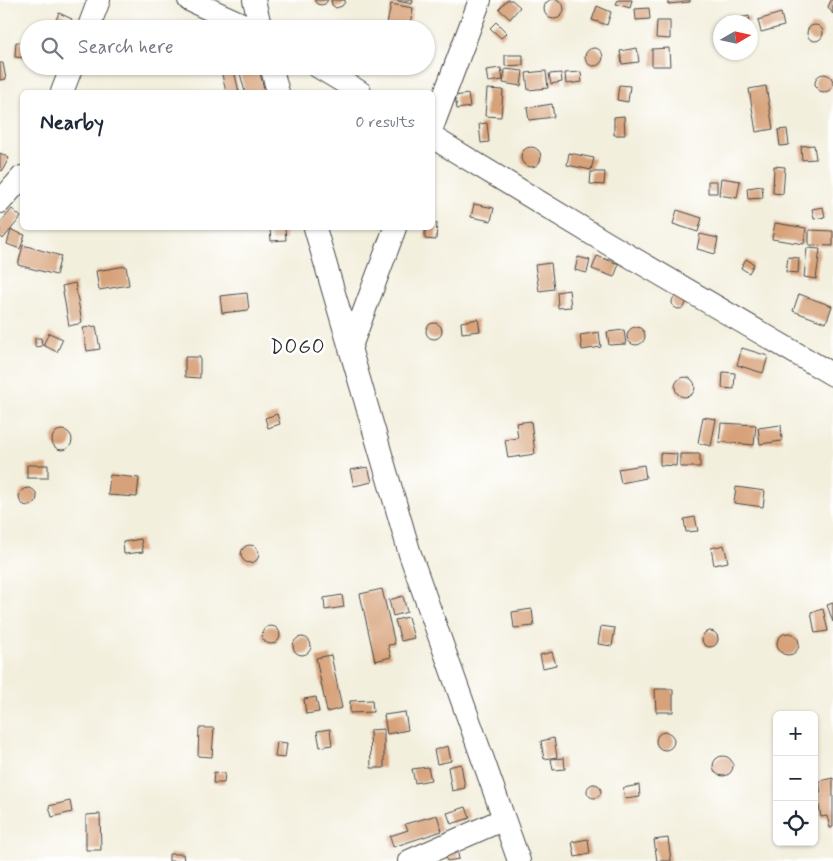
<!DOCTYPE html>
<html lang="en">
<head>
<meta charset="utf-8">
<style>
  :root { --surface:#fff; --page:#f2f2f3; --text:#1f2937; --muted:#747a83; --line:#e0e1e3 }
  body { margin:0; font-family:Mynerve,sans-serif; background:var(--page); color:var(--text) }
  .controls { position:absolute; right:15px; bottom:15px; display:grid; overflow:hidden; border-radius:8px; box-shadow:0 1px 4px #0004 }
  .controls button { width:45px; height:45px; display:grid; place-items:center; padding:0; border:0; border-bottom:1px solid var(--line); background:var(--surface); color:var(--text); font:25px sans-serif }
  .compass { position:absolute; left:713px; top:15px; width:45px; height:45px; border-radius:50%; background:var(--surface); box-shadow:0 1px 4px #0004; rotate:81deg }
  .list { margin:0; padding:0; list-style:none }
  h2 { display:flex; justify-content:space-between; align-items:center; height:65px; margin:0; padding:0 20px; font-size:21px }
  h2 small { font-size:16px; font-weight:400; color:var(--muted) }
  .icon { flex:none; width:28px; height:28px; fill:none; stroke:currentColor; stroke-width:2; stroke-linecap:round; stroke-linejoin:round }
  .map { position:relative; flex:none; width:833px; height:861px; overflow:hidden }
  .search { position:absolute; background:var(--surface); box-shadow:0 1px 4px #0004; left:20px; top:20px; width:415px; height:55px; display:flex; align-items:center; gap:12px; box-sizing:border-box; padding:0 18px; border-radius:28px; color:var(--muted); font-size:19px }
  .panel { position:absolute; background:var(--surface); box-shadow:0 1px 4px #0004; left:20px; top:90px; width:415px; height:140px; border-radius:8px }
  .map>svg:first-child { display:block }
  .building { fill:#d7a279 }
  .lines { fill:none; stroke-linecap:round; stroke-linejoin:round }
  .street-casing { stroke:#494846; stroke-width:24 }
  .street { stroke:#fff; stroke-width:22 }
  .labels { text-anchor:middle; stroke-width:5; stroke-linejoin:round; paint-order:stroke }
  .quarter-label { font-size:19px; letter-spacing:1px; fill:#2b2b2b; stroke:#fff }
</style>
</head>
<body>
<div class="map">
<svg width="833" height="861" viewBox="0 0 833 861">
  <rect width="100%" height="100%" fill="#fff"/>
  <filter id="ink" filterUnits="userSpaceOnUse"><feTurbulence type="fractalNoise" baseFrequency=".02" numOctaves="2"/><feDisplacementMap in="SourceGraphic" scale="10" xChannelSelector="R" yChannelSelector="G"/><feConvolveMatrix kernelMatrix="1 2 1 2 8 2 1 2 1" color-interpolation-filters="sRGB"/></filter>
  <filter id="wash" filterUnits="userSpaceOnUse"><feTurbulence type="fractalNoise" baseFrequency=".0096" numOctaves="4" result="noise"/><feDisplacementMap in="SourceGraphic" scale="20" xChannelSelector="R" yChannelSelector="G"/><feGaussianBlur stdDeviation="1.12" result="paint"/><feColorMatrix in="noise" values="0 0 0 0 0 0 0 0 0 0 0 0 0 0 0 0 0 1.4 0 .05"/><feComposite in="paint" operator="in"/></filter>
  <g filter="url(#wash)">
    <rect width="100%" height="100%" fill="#f3efdd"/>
    <g id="blocks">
      <path class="building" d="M544 9a10 10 0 1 1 20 0a10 10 0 1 1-20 0Z
        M314,0H328L325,4L321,5L317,4Z
        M331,0H345V2L342,6L336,8L332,5Z
        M393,0H413L412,4Z
        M507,0H512L520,7L510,19L499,9Z
        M618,0H632L630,8L616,4Z
        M667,0H690V2L668,4Z
        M831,0H833V14L828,7Z
        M391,4L413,8L409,29H386Z
        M597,6L611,12L607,25L592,20Z
        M649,8L650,19L636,20L635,9Z
        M59,13L72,19L67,29H52Z
        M781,13L784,26L761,32L758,20Z
        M749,16L750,22H735L734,19Z
        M657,21H670V39L656,38Z
        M496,22L507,33L501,38L490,28Z
        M807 33a8 8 0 1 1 16 0a8 8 0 1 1-16 0Z
        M16,42L29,43V58L15,57Z
        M637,48L639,62L622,64L620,51Z
        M669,48L670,66H652V49Z
        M585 57a9 9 0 1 1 18 0a9 9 0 1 1-18 0Z
        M505,55H523V65L505,66Z
        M0,63H3L6,79L0,80Z
        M220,66H233L239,92H226Z
        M238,66H258L265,92H245Z
        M501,68L503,80L488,82L486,70Z
        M505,69L523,71L521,86L503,83Z
        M546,71L548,88L528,90L526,73Z
        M581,72L582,82L566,84L565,73Z
        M561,73L562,82L551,84L549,74Z
        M815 83a9 9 0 1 1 18 0a9 9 0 1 1-18 0Z
        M619,85L630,86L628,102L617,100Z
        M766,86L773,129L756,132L749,89Z
        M487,89L503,90L501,117L485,116Z
        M468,94L470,107L457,109L455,96Z
        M552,104L554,117L529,120L527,108Z
        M624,116L625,135H614V117Z
        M487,123L489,142L481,143L479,124Z
        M787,129L789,145L780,146L778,130Z
        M814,145L816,159L802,160L801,146Z
        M521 157a10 10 0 1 1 20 0a10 10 0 1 1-20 0Z
        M0,153L9,158L2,171L0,170Z
        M569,153L594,158L591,170L567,165Z
        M774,166L785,167L783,194L773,193Z
        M591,172H605L604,185L590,184Z
        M721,178L740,181L737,198L719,195Z
        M708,181H717V193H708Z
        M762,186L763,198L748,199L747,188Z
        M474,204L494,208L491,221L471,217Z
        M823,207L825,217L814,219L812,209Z
        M12,209L21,217L3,239L0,236V223Z
        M677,210L702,218L698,232L673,224Z
        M432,223H437L436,240L425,239V228H432Z
        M775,223L806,228L804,244L772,239Z
        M270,228H285L286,240L271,241Z
        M11,230L25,235L20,249L7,244Z
        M809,230L833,231V246L809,245Z
        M700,234L718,238L715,254L697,249Z
        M23,245L61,256L56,275L18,265Z
        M807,248L820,249L816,279L804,277Z
        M597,256L619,264L614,277L592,269Z
        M578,257L590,260L587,273L575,270Z
        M788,257L799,258L798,273L786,272Z
        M746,259L754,264L749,273L741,268Z
        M551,263L554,289L539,291L535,265Z
        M126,266L129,285L99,290L96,271Z
        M75,283L82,323L69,326L62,286Z
        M569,290L571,307L558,308L557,292Z
        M247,293L249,310L222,313L220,296Z
        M799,294L832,306L826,323L793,311Z
        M672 302a7 7 0 1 1 14 0a7 7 0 1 1-14 0Z
        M478,319L480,331L462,333L461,322Z
        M426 331a8 8 0 1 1 16 0a8 8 0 1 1-16 0Z
        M96,326L100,349L87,351L83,328Z
        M627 336a9 9 0 1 1 18 0a9 9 0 1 1-18 0Z
        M624,330L626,344L609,345L607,332Z
        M599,332L601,347L582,350L580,335Z
        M49,333L63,339L57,352L43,345Z
        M35,338H41L42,346L35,347Z
        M742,348L768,356L763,373L737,365Z
        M185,357H200V378L185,377Z
        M723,372L735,373L734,389L722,388Z
        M675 387a10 10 0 1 1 20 0a10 10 0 1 1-20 0Z
        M277,414L280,424L268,428L265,418Z
        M703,417L716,419L711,446L698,443Z
        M531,421L535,454L508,458L505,440L518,438L516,423Z
        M721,423L756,425L754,445L719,442Z
        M781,425L782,441L760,444L758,428Z
        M52 440a10 10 0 1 1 20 0a10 10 0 1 1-20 0Z
        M660,453L677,454L676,466L660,465Z
        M680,454H700V467H680Z
        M27,465H48V478H27Z
        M644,465L646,478L621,483L618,469Z
        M368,467L372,482L354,486L350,470Z
        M110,475L139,478L137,497L108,495Z
        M736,487L765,491L763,507L734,503Z
        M19 497a9 9 0 1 1 18 0a9 9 0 1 1-18 0Z
        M695,517L698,531L686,532L684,519Z
        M141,539L143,552L124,554L123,542Z
        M724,545L728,562L714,565L711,548Z
        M241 554a9 9 0 1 1 18 0a9 9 0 1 1-18 0Z
        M382,589L395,644L388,645L391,657L375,661L360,594Z
        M342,595L344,607L325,610L324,598Z
        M403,596L407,612L393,616L389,600Z
        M833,603V622L827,605Z
        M532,609L534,626L514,628L512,612Z
        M823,609L828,631L815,633L811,612Z
        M408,617L414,638L401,641L395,620Z
        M262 635a9 9 0 1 1 18 0a9 9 0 1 1-18 0Z
        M601,626L615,628L612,646L598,644Z
        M702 639a8 8 0 1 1 16 0a8 8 0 1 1-16 0Z
        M777 644a11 11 0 1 1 22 0a11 11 0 1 1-22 0Z
        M293 646a9 9 0 1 1 18 0a9 9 0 1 1-18 0Z
        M552,652L556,665L543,668L540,655Z
        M331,655L342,708L327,712L316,658Z
        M655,689H673V712H656Z
        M316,697L319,712L306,714L304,699Z
        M372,700L373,712L350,713V701Z
        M405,712L408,730L387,734L384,715Z
        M199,728H214L212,757L198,756Z
        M330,729L332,745L320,747L317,731Z
        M384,729V768H371L370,730Z
        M656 741a9 9 0 1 1 18 0a9 9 0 1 1-18 0Z
        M554,738L557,757L544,759L541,741Z
        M277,742L287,743L285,758L275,757Z
        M448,746L451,761L437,764L434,750Z
        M713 766a10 10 0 1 1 20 0a10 10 0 1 1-20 0Z
        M564,758L565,769L553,770L551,759Z
        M461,764L465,788L452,791L448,767Z
        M428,767L431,780L415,783L412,769Z
        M214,772L225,773L224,783H213Z
        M833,778V827L830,828L827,816L821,817L817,794L821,793L819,781Z
        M587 791a7 7 0 1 1 14 0a7 7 0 1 1-14 0Z
        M639,785L640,797L625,799L623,788Z
        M70,801L72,812L52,817L49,806Z
        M466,807L470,818L451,824L447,813Z
        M100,814L101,850H86V815Z
        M437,815L442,831L393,847L390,836L408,830L405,824Z
        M668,838L671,861H657L654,840Z
        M588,839L590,854L575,857L572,842Z
        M456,844L459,859L447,861L444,847Z
        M169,854H183L184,861H169Z"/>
    </g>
  </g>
  <g filter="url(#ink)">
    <use href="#blocks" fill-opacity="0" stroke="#494846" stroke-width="1"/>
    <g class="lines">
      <defs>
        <path id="street" d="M189,0L253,29
          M254,0L261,29
          M88,29L99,0
          M271,66L278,92
          M317,66L360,92
          M62,92L72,66
          M432,128L480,0
          M432,137L607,243L833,375
          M0,202L22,177
          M315,228L410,554L519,861
          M350,349L395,228
          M409,861L504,819"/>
      </defs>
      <use href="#street" class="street-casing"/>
      <use href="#street" class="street"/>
    </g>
  </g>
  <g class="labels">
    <g class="quarter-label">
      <text x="298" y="353">DOGO</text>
    </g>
  </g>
</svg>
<div class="controls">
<button>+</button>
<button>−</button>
<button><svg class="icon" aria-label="locate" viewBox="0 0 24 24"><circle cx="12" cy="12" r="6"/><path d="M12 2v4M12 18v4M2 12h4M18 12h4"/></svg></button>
</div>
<svg class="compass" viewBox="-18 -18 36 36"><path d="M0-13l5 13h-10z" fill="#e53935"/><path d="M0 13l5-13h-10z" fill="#747a83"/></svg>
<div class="search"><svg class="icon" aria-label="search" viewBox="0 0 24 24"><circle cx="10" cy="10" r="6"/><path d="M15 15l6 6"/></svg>Search here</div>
<section class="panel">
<h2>Nearby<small>0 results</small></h2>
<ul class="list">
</ul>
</section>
</div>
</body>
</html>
